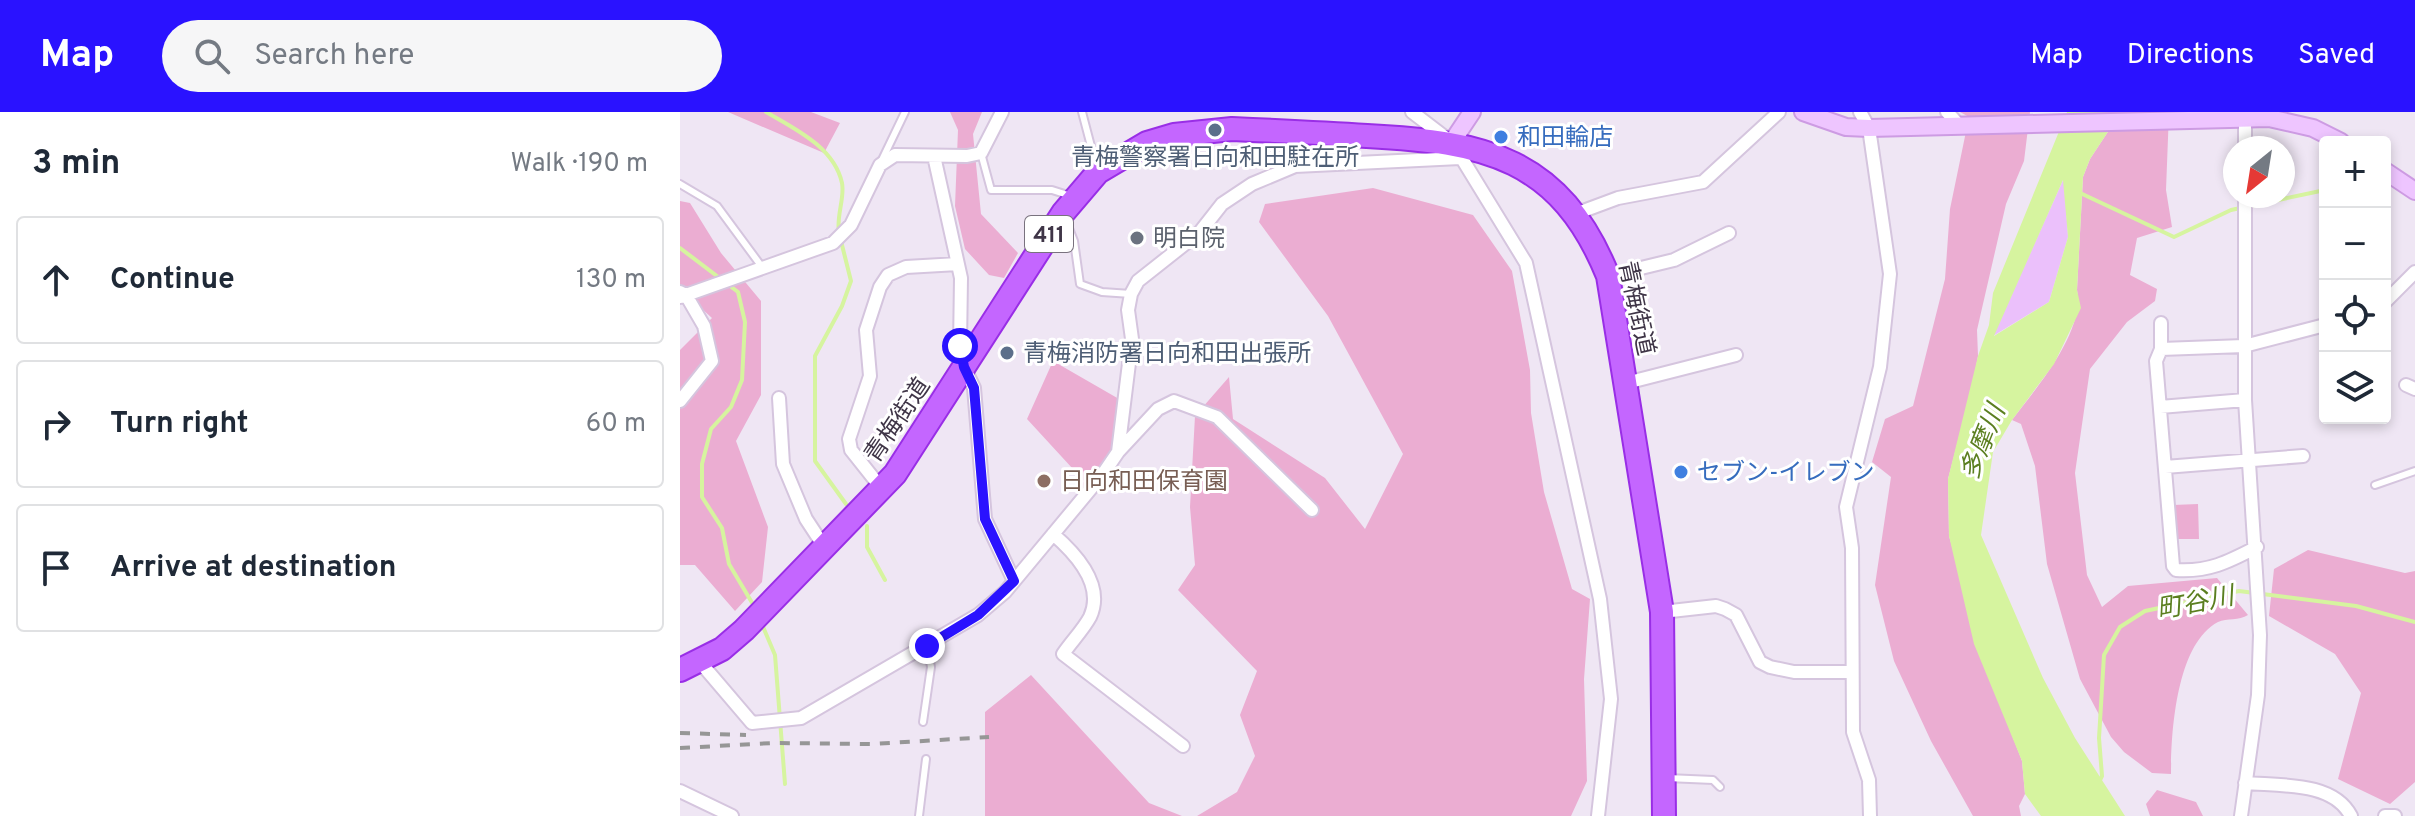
<!DOCTYPE html>
<html lang="en">
<head>
<meta charset="utf-8">
<style>
  :root { --surface:#fff; --page:#f6f6f7; --text:#1f2937; --muted:#747a83; --line:#e0e1e3; --accent:#2a12ff }
  body { margin:0; font-family:Overpass,"Noto Sans JP",sans-serif; background:var(--page); color:var(--text) }
  .controls { position:absolute; right:24px; top:24px; display:grid; overflow:hidden; border-radius:8px; box-shadow:0 4px 12px #0003 }
  .controls button { width:72px; height:72px; display:grid; place-items:center; padding:0; border:0; border-bottom:2px solid var(--line); background:var(--surface); color:var(--text); font:40px sans-serif }
  .compass { position:absolute; left:1543px; top:24px; width:72px; height:72px; border-radius:50%; background:var(--surface); box-shadow:0 4px 12px #0003; rotate:210deg }
  .stop { position:absolute; width:24px; height:24px; margin:-18px; border:6px solid #2a12ff; border-radius:50%; background:#fff }
  .stop.end { background:#2a12ff; border-color:#fff; box-shadow:0 2px 8px #0008 }
  .list { margin:0; padding:0; list-style:none }
  h2 { display:flex; justify-content:space-between; align-items:center; height:104px; margin:0; padding:0 32px; font-size:34px }
  h2 small { font-size:26px; font-weight:400; color:var(--muted) }
  .list li { display:grid; grid-template-columns:52px 1fr auto; gap:24px; align-items:center; box-sizing:border-box; height:128px; margin:0 16px 16px; padding:0 16px; border:2px solid var(--line); border-radius:8px }
  .list b { display:block; font-size:30px; white-space:nowrap }
  .list em { font-size:26px; font-style:normal; color:var(--muted) }
  .icon { flex:none; width:44px; height:44px; fill:none; stroke:currentColor; stroke-width:2; stroke-linecap:round; stroke-linejoin:round }
  .map { position:relative; flex:none; width:1735px; height:704px; overflow:hidden }
  header { display:flex; align-items:center; gap:48px; box-sizing:border-box; height:112px; padding:0 40px; background:var(--accent); color:#fff }
  header strong { font-size:38px }
  nav { display:flex; gap:44px; margin-inline-start:auto; font-size:28px }
  .search { width:560px; height:72px; background:var(--page); display:flex; align-items:center; gap:20px; box-sizing:border-box; padding:0 28px; border-radius:44px; color:var(--muted); font-size:30px }
  main { display:flex }
  aside { flex:1; background:var(--surface) }
  .map>svg:first-child { display:block }
  .green { fill:#ebadd2 }
  .sand { fill:#ebc0fb }
  .water { fill:#d6f49f; fill-rule:evenodd }
  .lines { fill:none; stroke-linecap:round; stroke-linejoin:round }
  .stream { stroke:#d6f49f; stroke-width:4 }
  .lane-casing { stroke:#d5c5de; stroke-width:10 }
  .street-casing { stroke:#d5c5de; stroke-width:16 }
  .secondary-casing { stroke:#cd9be3; stroke-width:20 }
  .highway-casing { stroke:#992ee6; stroke-width:26 }
  .lane { stroke:#fff; stroke-width:6 }
  .street { stroke:#fff; stroke-width:12 }
  .secondary { stroke:#eec5ff; stroke-width:16 }
  .highway { stroke:#c466ff; stroke-width:22 }
  .rail { stroke:#969696; stroke-width:4; stroke-dasharray:10 10; stroke-linecap:butt }
  .route { stroke:#2a12ff; stroke-width:10 }
  .service-dot { fill:#5c6f8a; stroke:#fff; stroke-width:3 }
  .shop-dot { fill:#3f7fe0; stroke:#fff; stroke-width:3 }
  .worship-dot { fill:#6b7280; stroke:#fff; stroke-width:3 }
  .education-dot { fill:#8d6e63; stroke:#fff; stroke-width:3 }
  .labels { text-anchor:middle; stroke-width:6; stroke-linejoin:round; paint-order:stroke }
  .shield { fill:#fff; stroke:#79727e; stroke-width:2 }
  .shield-label { font-size:22px; font-weight:bold; fill:#3f3547 }
  .shop-label { font-size:24px; fill:#366cbe; stroke:#fff; text-anchor:start }
  .service-label { font-size:24px; fill:#4e5e75; stroke:#fff }
  .worship-label { font-size:24px; fill:#5b616d; stroke:#fff; text-anchor:start }
  .street-label { font-size:24px; fill:#3f3547; stroke:#fff }
  .education-label { font-size:24px; fill:#785e54; stroke:#fff; text-anchor:start }
  .water-label { font-size:26px; font-style:italic; fill:#5b7f20; stroke:#fff }
</style>
</head>
<body>
<header>
<strong>Map</strong>
<div class="search"><svg class="icon" aria-label="search" viewBox="0 0 24 24"><circle cx="10" cy="10" r="6"/><path d="M15 15l6 6"/></svg>Search here</div>
<nav><a>Map</a><a>Directions</a><a>Saved</a></nav>
</header>
<main>
<aside>
<h2>3 min<small>Walk · 190 m</small></h2>
<ul class="list">
<li><svg class="icon" aria-label="ahead" viewBox="0 0 24 24"><path d="M12 20V5M6 11l6-6 6 6"/></svg><div><b>Continue</b></div><em>130 m</em></li>
<li><svg class="icon" aria-label="right" viewBox="0 0 24 24"><path d="M7 20v-9h11M14 6l5 5-5 5"/></svg><div><b>Turn right</b></div><em>60 m</em></li>
<li><svg class="icon" aria-label="arrive" viewBox="0 0 24 24"><path d="M6 21V4h12l-3 4 3 4H6"/></svg><div><b>Arrive at destination</b></div></li>
</ul>
</aside>
<div class="map">
<svg width="1735" height="704" viewBox="0 0 1735 704">
  <rect width="100%" height="100%" fill="#efe6f4"/>
  <path class="green" d="M48,0H131L160,11L144,41Z
    M270,0H302L293,22L301,102L338,141L324,166L309,163L285,137L275,94L278,18Z
    M1280,0H1350L1344,49L1326,92L1297,218L1298,244L1293,272L1268,367L1269,424L1317,584L1342,649L1345,682L1339,694L1341,704H1293L1251,629L1214,549L1195,473L1211,365L1192,350L1205,307L1233,294L1265,167L1270,97L1289,5Z
    M1441,0H1489L1486,78L1492,115L1457,126L1450,163L1477,177L1475,189L1447,210L1410,257L1395,361L1407,463L1422,495L1448,474L1537,466L1568,503C1559,509 1547,506 1538,510C1496,532 1491,621 1491,662L1472,661L1444,640L1431,625L1400,567L1367,452L1355,354L1341,312L1332,308C1357,275 1405,220 1397,178L1403,65L1410,47Z
    M693,76L793,103L832,159L850,258L851,301L864,380L892,477L910,487L904,567L907,669L891,704H517L557,680L575,644L560,603L577,559L498,478L515,453L510,395L515,304L549,265L553,307L645,366L685,417L723,342L648,204L579,110L585,92Z
    M0,89L10,91L41,141L81,189V283L56,329L88,415L82,470L55,499L15,453H0V238L32,206L0,177Z
    M373,249L439,287L433,342L390,396L404,369L347,307Z
    M1518,392L1519,427H1495L1493,393Z
    M1628,438L1725,461L1735,459V670L1710,692L1658,667L1681,581L1655,542L1589,504L1594,457Z
    M351,563L469,691L502,704H305V600Z
    M1477,678L1516,690L1523,704H1470L1466,692Z"/>
  <path class="sand" d="M1384,66L1388,125L1369,190L1313,224Z"/>
  <path class="water" d="M1387,0H1441L1410,47L1403,65L1397,178L1401,196L1374,252L1332,308L1313,340L1301,423L1363,566L1395,626L1445,704H1361L1345,682L1342,649L1294,532L1269,424L1268,367L1298,244L1309,213L1313,181ZM1383,68L1388,125L1369,190L1314,224Z"/>
  <g class="lines">
    <path class="stream" d="M86,0C115,17 154,35 162,71C165,86 156,104 159,121
      M1398,80L1494,125L1551,98L1645,78
      M161,129L171,169L162,194L135,244V349L166,392
      M0,136L58,180L65,210L62,268L51,295L31,317L22,352V385L42,416L49,452L74,494
      M187,414V435L205,468
      M81,510L95,543L105,672
      M1419,670L1422,664L1419,626L1424,543L1440,515L1465,499L1559,479L1676,494L1735,510"/>
    <defs>
      <path id="lane" d="M402,0L417,57
        M301,41L311,78H372L391,84
        M201,50L225,0
        M0,72L37,94L82,155
        M385,106L394,129L400,172L422,180L451,182
        M1695,373L1735,359
        M243,610L251,555L247,534
        M987,666L1033,668L1040,675
        M239,704L246,647"/>
      <path id="street" d="M732,0L766,26
        M1180,0L1189,16L1210,162L1200,255L1166,395L1172,436L1173,620L1189,668L1190,704
        M1267,0L1281,15
        M1565,0V36
        M778,40L846,151L920,487L931,587L918,704
        M254,44L281,166L280,234L284,255L294,276L305,407L334,469
        M895,102L938,86L1023,70L1099,0
        M928,164L994,148L1049,121
        M0,180L6,183L153,131L171,113L200,53L215,43L287,44L301,41L322,0
        M0,185L6,183L24,214L32,249L0,289
        M1705,190L1735,160
        M1481,211V237L1476,249L1493,454L1496,458C1529,460 1548,450 1577,435
        M1481,237L1564,234L1645,213
        M946,271L1056,243
        M1726,273L1735,277
        M99,286L103,352L126,407L145,436
        M1480,295L1565,288
        M438,340L478,297L494,289L537,305L632,398
        M1485,355L1623,344
        M202,377L171,338L169,327L190,264L186,218L200,175L208,163L226,155L278,152
        M373,422C395,441 425,473 410,505C403,518 391,530 383,542L503,634
        M982,500L1036,494L1045,497L1056,503L1080,550L1090,555L1114,560H1170
        M20,550L72,611L121,606L298,503L325,480L423,362L438,340L452,227L448,198L451,182L458,169L520,120L542,92L572,72L615,54L780,46
        M1565,671C1599,674 1653,669 1671,704
        M0,679L52,704
        M1561,704L1578,583L1580,523L1565,288V84
        M1705,704H1715"/>
      <path id="secondary" d="M1123,0L1166,15L1189,16L1589,6L1633,16L1661,30
        M772,30L792,0
        M1705,59L1735,79"/>
      <path id="highway" d="M0,558L42,537L64,518L215,362L383,101L418,60L467,31L494,23L552,17C597,19 642,21 687,24C804,30 880,45 928,164L982,500L984,704"/>
    </defs>
    <use href="#lane" class="lane-casing"/>
    <use href="#street" class="street-casing"/>
    <use href="#secondary" class="secondary-casing"/>
    <use href="#highway" class="highway-casing"/>
    <use href="#lane" class="lane"/>
    <use href="#street" class="street"/>
    <use href="#secondary" class="secondary"/>
    <use href="#highway" class="highway"/>
    <path class="rail" d="M0,621L66,623
      M0,636L93,631L192,632L309,625"/>
  </g>
  <g class="lines">
    <path class="route" d="M247,534L298,503L334,469L305,407L294,276L284,255L280,234"/>
  </g>
  <g class="service-dot">
    <circle cx="535" cy="18" r="8"/>
    <circle cx="327" cy="241" r="8"/>
  </g>
  <g class="shop-dot">
    <circle cx="821" cy="25" r="8"/>
    <circle cx="1001" cy="360" r="8"/>
  </g>
  <circle class="worship-dot" cx="457" cy="126" r="8"/>
  <circle class="education-dot" cx="364" cy="369" r="8"/>
  <g class="labels">
    <rect class="shield" x="345" y="104" width="48" height="36" rx="6"/>
    <g class="shield-label">
      <text x="369" y="130">411</text>
    </g>
    <g class="shop-label">
      <text x="837" y="33">和田輪店</text>
      <text x="1017" y="368">セブン-イレブン</text>
    </g>
    <g class="service-label">
      <text x="535" y="53">青梅警察署日向和田駐在所</text>
      <text x="343" y="249" text-anchor="start">青梅消防署日向和田出張所</text>
    </g>
    <g class="worship-label">
      <text x="473" y="134">明白院</text>
    </g>
    <g class="street-label">
      <text transform="translate(957 196) rotate(78)" y="8">青梅街道</text>
      <text transform="translate(217 308) rotate(-56)" y="8">青梅街道</text>
    </g>
    <g class="education-label">
      <text x="380" y="377">日向和田保育園</text>
    </g>
    <g class="water-label">
      <text transform="translate(1302 330) rotate(-68)" y="9">多摩川</text>
      <text transform="translate(1515 490) rotate(-11)" y="9">町谷川</text>
    </g>
  </g>
</svg>
<div class="controls">
<button>+</button>
<button>−</button>
<button><svg class="icon" aria-label="locate" viewBox="0 0 24 24"><circle cx="12" cy="12" r="6"/><path d="M12 2v4M12 18v4M2 12h4M18 12h4"/></svg></button>
<button><svg class="icon" aria-label="layers" viewBox="0 0 24 24"><path d="M12 4l9 5-9 5-9-5zM3 14l9 5 9-5"/></svg></button>
</div>
<svg class="compass" viewBox="-18 -18 36 36"><path d="M0-13l5 13h-10z" fill="#e53935"/><path d="M0 13l5-13h-10z" fill="#747a83"/></svg>
<div class="stop" style="left:280px;top:234px"></div>
<div class="stop end" style="left:247px;top:534px"></div>
</div>
</main>
</body>
</html>
